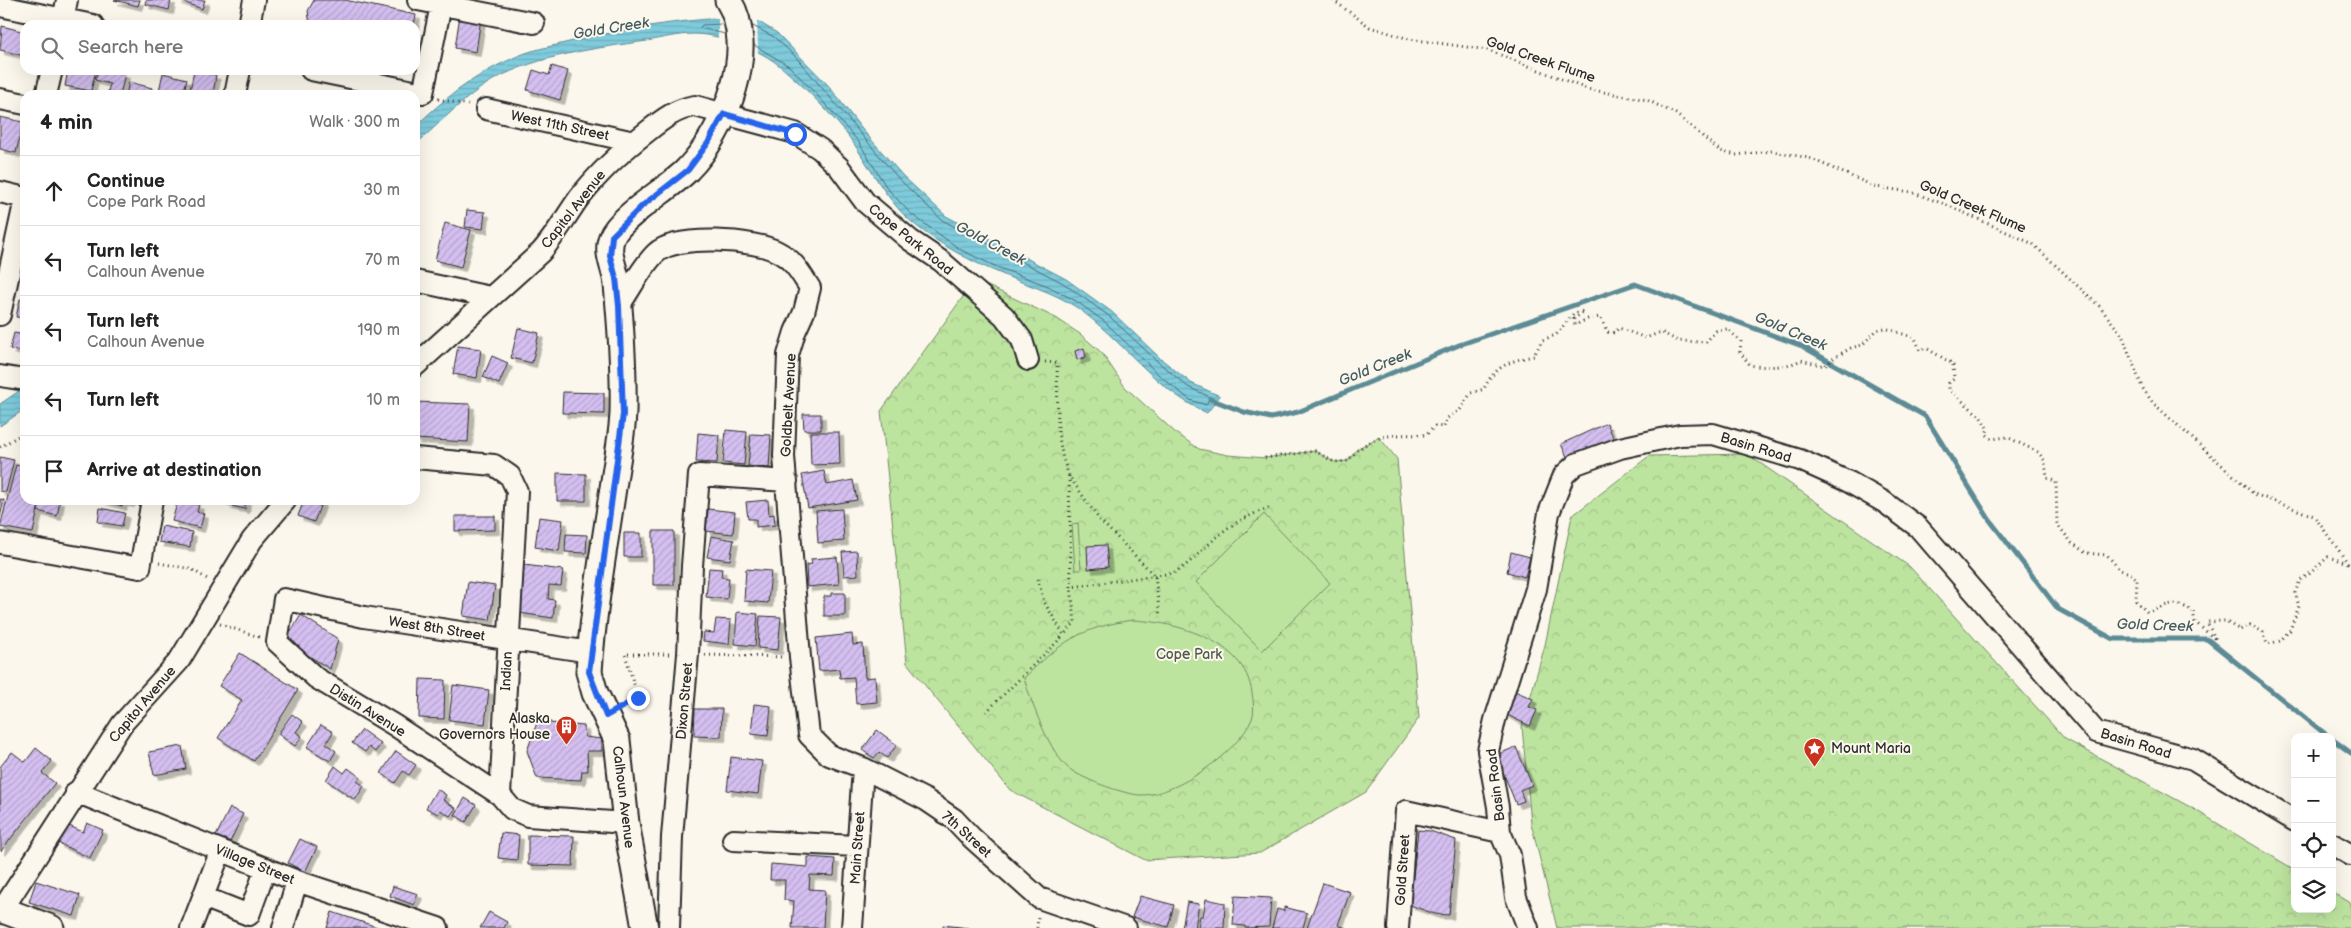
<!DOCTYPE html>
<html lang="en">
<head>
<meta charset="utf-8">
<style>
  :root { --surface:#fff; --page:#f6f6f6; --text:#222; --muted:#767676; --line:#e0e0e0 }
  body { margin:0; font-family:"Balsamiq Sans",sans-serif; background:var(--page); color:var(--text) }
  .controls { position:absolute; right:15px; bottom:15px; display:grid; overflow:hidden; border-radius:10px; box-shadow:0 5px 20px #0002 }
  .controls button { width:45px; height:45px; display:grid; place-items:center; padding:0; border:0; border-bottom:1px solid var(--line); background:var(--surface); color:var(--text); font:25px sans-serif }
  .stop { position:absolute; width:15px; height:15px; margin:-11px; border:4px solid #2563eb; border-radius:50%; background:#fff }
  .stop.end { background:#2563eb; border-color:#fff; box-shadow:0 1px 5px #0008 }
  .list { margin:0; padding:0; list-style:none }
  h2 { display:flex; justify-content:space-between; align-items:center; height:65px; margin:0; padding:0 20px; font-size:21px }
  h2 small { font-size:16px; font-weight:400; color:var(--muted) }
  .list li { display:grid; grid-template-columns:32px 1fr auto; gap:15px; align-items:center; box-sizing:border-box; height:70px; padding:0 20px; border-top:1px solid var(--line) }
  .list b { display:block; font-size:19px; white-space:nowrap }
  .list p { margin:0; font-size:16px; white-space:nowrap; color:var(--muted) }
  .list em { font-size:16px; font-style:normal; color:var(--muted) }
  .icon { flex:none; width:28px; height:28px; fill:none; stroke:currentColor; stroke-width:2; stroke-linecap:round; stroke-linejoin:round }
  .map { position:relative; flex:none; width:2351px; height:928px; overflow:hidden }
  .search { position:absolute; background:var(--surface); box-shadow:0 5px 20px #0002; left:20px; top:20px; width:400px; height:55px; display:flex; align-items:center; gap:12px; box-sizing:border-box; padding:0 18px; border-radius:15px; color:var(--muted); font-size:19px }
  .panel { position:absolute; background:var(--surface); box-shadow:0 5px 20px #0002; left:20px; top:90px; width:400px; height:415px; border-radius:15px }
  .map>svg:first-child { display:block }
  .forest { fill:url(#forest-crowns); stroke:#748865 }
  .garden { fill:#bde49f; stroke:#748865 }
  .water { fill:url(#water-rules); stroke:#5d8b95 }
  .pier { fill:#fbf7ec }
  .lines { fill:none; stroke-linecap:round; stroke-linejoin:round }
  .shore { stroke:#4c6b72; stroke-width:1 }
  .stream { stroke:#5d8b95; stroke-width:5 }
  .building { fill:url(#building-hatch); stroke:#2b2b2b; filter:url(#shadow) }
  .minor-casing { stroke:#2b2b2b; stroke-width:24 }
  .major-casing { stroke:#2b2b2b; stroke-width:29 }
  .path { stroke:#2b2b2b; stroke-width:3; stroke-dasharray:1 4; stroke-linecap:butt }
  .minor { stroke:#fbf7ec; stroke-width:20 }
  .major { stroke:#fbf7ec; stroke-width:25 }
  .route { stroke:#2563eb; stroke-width:6 }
  .labels { text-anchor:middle; stroke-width:4; stroke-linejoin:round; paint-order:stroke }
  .street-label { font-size:14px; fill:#2b2b2b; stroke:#fbf7ec }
  .park-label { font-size:14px; fill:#505948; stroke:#fbf7ec }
  .poi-label { font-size:14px; fill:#2b2b2b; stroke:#fbf7ec; text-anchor:end }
  .water-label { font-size:15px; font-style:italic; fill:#445b60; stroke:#fbf7ec }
</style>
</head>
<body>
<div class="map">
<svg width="2351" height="928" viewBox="0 0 2351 928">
  <defs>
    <pattern id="forest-crowns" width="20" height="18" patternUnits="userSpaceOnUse" patternTransform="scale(1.25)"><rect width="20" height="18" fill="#bde49f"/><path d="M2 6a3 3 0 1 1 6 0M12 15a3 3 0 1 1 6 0" fill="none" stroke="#a3c489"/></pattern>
    <pattern id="water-rules" width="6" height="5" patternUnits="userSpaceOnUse" patternTransform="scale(1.25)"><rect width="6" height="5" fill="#7ecbdc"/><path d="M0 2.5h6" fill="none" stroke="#6daebd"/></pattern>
    <pattern id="building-hatch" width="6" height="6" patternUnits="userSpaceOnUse" patternTransform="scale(1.25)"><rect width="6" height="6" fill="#d4bff0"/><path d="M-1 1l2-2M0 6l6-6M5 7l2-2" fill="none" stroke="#b6a4ce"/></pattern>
    <filter id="shadow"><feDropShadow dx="4.5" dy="4.5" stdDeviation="0" flood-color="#0004"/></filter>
  </defs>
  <rect width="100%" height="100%" fill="#fbf7ec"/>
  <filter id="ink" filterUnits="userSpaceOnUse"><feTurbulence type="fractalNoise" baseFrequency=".02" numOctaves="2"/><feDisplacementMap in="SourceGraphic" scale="10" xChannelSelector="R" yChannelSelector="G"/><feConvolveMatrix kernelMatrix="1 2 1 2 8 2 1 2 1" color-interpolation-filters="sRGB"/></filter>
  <g filter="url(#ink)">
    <path class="forest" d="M975,280L1056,318L1080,334L1102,353L1125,387L1177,434L1199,449L1228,455L1265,458L1315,451L1334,462L1348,461L1357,449L1379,437L1397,459L1419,718L1366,792L1260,853L1145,860L1010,790L907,663L881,411Z
      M1747,454L1910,567L2065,739L2192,808L2295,870V909H2332V892L2351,903V928H1557L1531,823L1522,727L1545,645L1572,516L1649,456Z"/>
    <path class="garden" d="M1264,514L1330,583L1262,651L1196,582Z
      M1078,523L1081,570H1075L1072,524Z
      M1132,620C1176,622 1245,640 1252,693C1253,700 1255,711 1252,719C1239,751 1175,797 1140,795C1123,794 1078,778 1066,766C1047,746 1032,704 1024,678C1061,642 1080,628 1132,620Z"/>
    <path class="water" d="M708,19H746L759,22L777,33L828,85L861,128L903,176L946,216L1066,279L1112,312L1160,358L1191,383L1220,396L1207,413C1155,390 1122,339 1076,307C1052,291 1023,284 997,272C967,260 930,239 906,217C885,196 872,171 856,147C842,125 807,89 787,72C765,51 726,35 695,34C679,34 662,38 647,41C596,48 539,55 493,80C464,97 440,123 415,145V127C443,99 475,75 511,59C529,50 549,47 569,42C615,31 660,23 708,19Z
      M25,387V409L0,426V404Z"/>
    <path class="pier" d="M746,16L757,19L758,55L718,40V17Z"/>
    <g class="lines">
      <path class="shore" d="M723,24L702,25L700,28L725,34
        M751,25L774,37L795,56L899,179L942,220L1063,283L1109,316L1157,361L1188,387L1210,397L1206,405L1190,400L1160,376L1105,322L1076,301L1048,286L997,267L961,250L911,214L887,188L858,141L817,95L789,66L754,45"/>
      <path class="stream" d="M1210,399L1244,412L1271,418L1298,412L1459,345L1635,284L1802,346L1925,416L1989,519L2058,609L2113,639H2207L2329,737
        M2332,739L2351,753"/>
    </g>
    <path class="building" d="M114,0H140L138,6Z
      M146,0H171L169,10L145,4Z
      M178,0H205L202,9Z
      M314,0H345L416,15L414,25H310L308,11Z
      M460,15L481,18L476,52L455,48Z
      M2,26L25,32V56L0,50Z
      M552,66L568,71L560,100L527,90L533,70L549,75Z
      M68,70H96L91,91L65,86Z
      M98,70H110L125,74L120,95H107L110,84L95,80Z
      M194,71L216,75L213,95H189Z
      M163,73L187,79L183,95H158Z
      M129,82L152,88L151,95H126Z
      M0,117L23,122L16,153L0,149Z
      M467,210L485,212L483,229L465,227Z
      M445,223L471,230L461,267L435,260Z
      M20,299L25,300V327H23L25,318L16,317Z
      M518,328L539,333L532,363L511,358Z
      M14,333L25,335V353L10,349Z
      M458,346L481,349L477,378L453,374Z
      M1084,348L1086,357L1077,360L1075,351Z
      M492,356L508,363L499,384L483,377Z
      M563,392L604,393V414L562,413Z
      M415,402L470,404L468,442L415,439Z
      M803,414H821V430H804Z
      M1607,423L1614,439L1568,459L1561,444Z
      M726,430L747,432L744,465L723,463Z
      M810,432H839L840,464L811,465Z
      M698,433L719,435L717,463L696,462Z
      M751,434L771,435L769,468L748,466Z
      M0,457L14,460L6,492L0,491Z
      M16,465L25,468V500H40L33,533L0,527Z
      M824,471L827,485L853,480L857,500L808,508L802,475Z
      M557,473L586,474V501H557Z
      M0,499L4,500L0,517Z
      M41,500H60L57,516L38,511Z
      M102,500H131L130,503L123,502L122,506Z
      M178,500L199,505L197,512L204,514L200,528L172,521Z
      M228,500H246L245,509L227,505Z
      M304,500L322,501L314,522L298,516Z
      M768,500L769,515L774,514L775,525L756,527V519H748L746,502Z
      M100,508L125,513L122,526L98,522Z
      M708,509L735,512L733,534L706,531Z
      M842,509L844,541L818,543L816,511Z
      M455,516H495V530L455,531Z
      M539,517L563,520L559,551L535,547Z
      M162,526L192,532L190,547L159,542Z
      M653,531H674V585H653Z
      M624,533H641V557H624Z
      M566,534L587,535L586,553L565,552Z
      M711,536L734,540L730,560L707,557Z
      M1106,545L1108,567L1088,569L1087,546Z
      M857,551L858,575L844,576L842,552Z
      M1511,552L1530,557L1525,577L1507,572Z
      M837,557L839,584L807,587L806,565L812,564L811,559Z
      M524,565L563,570L561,586L549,585L548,599L555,600L553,618L519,613Z
      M709,568L722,569L721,577L729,578L727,599L706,597Z
      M746,569L771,571L768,603L744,601Z
      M468,582L495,586L490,620L463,616Z
      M831,593H845V616H824V596H831Z
      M737,612L758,614L755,646L735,644Z
      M301,615L338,639L330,669L285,641Z
      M760,616L781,617L778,650L758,648Z
      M716,619L731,620L729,644L703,641L704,632L714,633Z
      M852,634L853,645L863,644L865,678L875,677L877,702L856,704L854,677L840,678L839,669L819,671L816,638Z
      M240,653L298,690L254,761L218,738L242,700L219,686Z
      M420,679L445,680L444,719L419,718Z
      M453,685L489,690L485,724L449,720Z
      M1515,691L1533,699L1529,707L1537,710L1530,726L1505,714Z
      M754,704L771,706L768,736L751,734Z
      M695,709H722L721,737L694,736Z
      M292,714L303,722L296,732L302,736L295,746L278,734Z
      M538,720L550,721V723L584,726L585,737L602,739V751H587L588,771H582L581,780L537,778L527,751Z
      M321,725L333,732L326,744L336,751L330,761L307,747Z
      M362,730L381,744L375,752L369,747L365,752L352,743Z
      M877,730L897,745L887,758L879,752L874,758L862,750Z
      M182,746L186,769L154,775L149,752Z
      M1516,747L1532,785L1520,790L1524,801L1516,804L1496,755Z
      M36,748L52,761L42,773L55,783L1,851L0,767L12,752L25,762Z
      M396,751L416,765L409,775L403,771L395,783L381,773Z
      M731,757L762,761L758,794L727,790Z
      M335,766L344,773L348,768L360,777L357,781L364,786L355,800L326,780Z
      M437,789L446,795L443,800L456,808L450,816L440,810L438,814L426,808Z
      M465,798L476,805L466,822L455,815Z
      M230,808L243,814L230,842L216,836Z
      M87,823L103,830L90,858L58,843L67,825L83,832Z
      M1418,830L1430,831L1456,840L1449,915L1435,914L1410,905Z
      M501,833L519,835L517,860L498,858Z
      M528,835L574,836L573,866L528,865Z
      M300,839L317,847L305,872L288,863Z
      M808,857L835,859L834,876L810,875L809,889L825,890L823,928H792L794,901L784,900L785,880H770L771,864L808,867Z
      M36,881L80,895L74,916L29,902Z
      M1323,883L1350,892L1338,925L1346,928H1307Z
      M393,886L418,894L414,905L390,896Z
      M1140,896L1174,905L1168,927L1132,917Z
      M1235,896L1271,898L1269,927L1245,928V926L1233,925Z
      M1206,899L1225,903L1224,928H1198L1200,916H1203Z
      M1187,902L1199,904L1195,928H1182Z
      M1284,907L1307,913L1303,928H1272L1277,909L1284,911Z
      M332,912L380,928H327Z
      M489,912L507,922L504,928H480Z
      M943,925L969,928H943Z"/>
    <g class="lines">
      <defs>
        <path id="minor" d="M418,0L534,23
          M0,6L93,25
          M62,25L67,0
          M249,25L254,0
          M311,70L423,93L442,0
          M46,95L52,70
          M235,95L240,70
          M0,99L25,104
          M486,109L634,142
          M0,192L25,198
          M415,281L490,297
          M619,306C630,290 643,265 656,253C676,234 755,239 778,252C794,260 801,274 810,288L804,312L795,332L788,355L784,456L800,657L809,735L829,755L863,768L926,800L954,819L972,838L1039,898L1126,928
          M0,315L25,199
          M415,366L541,252C556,235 566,216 579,198C599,172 622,151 648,131C663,119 676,109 695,106L795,133L820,149L839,167L865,202L910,240L941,261L1004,316L1022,340L1028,360
          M0,376L25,380
          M415,458L494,465L510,476L517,491L500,795L512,809L528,816L626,823
          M0,543L140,568L152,500
          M76,792L297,881L438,928
          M500,795L394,725L316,678L277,642L284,599L364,617L590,652
          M733,840L856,846
          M2332,844L2351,855
          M203,897L249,915L266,868
          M2,910L122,724L179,661L252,540L286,500
          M191,928L221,850
          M283,928L297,881
          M669,928L672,837L688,654L692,566L699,475L787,481
          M852,928L863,768
          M1398,928L1406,811L1500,832
          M1528,928L1516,897L1510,855L1500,832L1498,807L1488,751L1495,720L1536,589L1549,513L1564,475L1576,464L1620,448L1680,435L1713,434L1800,460L1849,482L1884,502L1918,527L2096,732L2193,759L2295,821"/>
        <path id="major" d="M0,909L51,928
          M645,928L626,823L617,740L595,693L589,672C593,608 605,544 614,481C617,459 622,436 623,413C624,371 621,327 617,285C616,269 605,253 612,237C620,216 672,187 688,169C725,131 759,49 728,0"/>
      </defs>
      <use href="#minor" class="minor-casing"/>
      <use href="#major" class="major-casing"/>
      <path class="path" d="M1333,0L1370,27L1409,39L1488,50L1587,89L1647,100L1676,114L1720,151L1736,155L1772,151L1809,158L1876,187L1911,192L1947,205L2033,244L2099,306L2122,335L2142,387L2153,403L2254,494L2314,516L2348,563L2351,565
        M438,99L468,105
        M1045,362L1057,363L1058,432L1063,459L1069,476L1099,519L1155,576L1160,617
        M0,447L25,432
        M1265,458L1315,451L1334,462L1348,461C1370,433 1393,434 1426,435L1435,426L1444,427L1446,419L1460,410L1471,393L1484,389C1494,366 1512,360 1534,356L1542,340L1556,335L1574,313L1584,311L1574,319L1575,325L1588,319L1600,317L1608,332L1614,333L1619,328L1646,338L1661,332L1678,341L1706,342L1716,331L1727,329L1741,341L1740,352L1750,365C1764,368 1789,367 1801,360L1825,366L1835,357L1851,348L1862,345L1877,330L1885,328L1915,338L1920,350L1926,348L1953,364L1954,379L1949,383V390L1980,416L1988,429L1986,434L1992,439L2007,437L2038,452L2045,461L2047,478L2056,482L2057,524L2072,543L2086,553L2107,555L2120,570L2130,573L2137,579L2136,601L2147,612C2169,606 2170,598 2193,611L2195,622L2216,640L2207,622L2225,621L2240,630L2250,625L2263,632L2267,644L2280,641L2290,630L2299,606L2295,593L2300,580L2308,575L2328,557L2348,563
        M1069,476L1071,587L1174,573C1193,562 1207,544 1225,530C1239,520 1255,513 1271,507
        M159,563L191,569L209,580
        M1038,579L1044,602L1064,635L1075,622L1071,587
        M220,624L259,637
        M705,655L782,657
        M624,706L638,698L625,654H672
        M986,712L1064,635
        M1037,928L1038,916"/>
      <use href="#minor" class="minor"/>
      <use href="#major" class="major"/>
    </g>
  </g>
  <g class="lines" filter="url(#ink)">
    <path class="route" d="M638,698L606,716L589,672L623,414L619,306L616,278L610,256L612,236L642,206L688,170L708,143L724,114L795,134"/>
  </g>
  <defs>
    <symbol id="building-pin" viewBox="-11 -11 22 30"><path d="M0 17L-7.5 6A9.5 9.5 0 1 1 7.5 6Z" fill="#c8321e" stroke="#fbf7ec"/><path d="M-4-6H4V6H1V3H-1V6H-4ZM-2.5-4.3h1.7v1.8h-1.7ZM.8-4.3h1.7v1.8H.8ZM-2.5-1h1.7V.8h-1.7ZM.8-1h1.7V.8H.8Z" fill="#fff"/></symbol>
    <symbol id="sight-pin" viewBox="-11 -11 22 30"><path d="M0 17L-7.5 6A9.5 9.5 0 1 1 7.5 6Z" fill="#c8321e" stroke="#fbf7ec"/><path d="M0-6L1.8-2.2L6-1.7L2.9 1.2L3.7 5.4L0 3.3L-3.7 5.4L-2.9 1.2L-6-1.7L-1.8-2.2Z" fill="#fff"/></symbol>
  </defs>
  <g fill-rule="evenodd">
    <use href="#building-pin" x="554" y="714" width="25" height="34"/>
    <use href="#sight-pin" x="1802" y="736" width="25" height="34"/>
  </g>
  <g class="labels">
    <g class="street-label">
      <text transform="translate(1541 59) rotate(19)" y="5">Gold Creek Flume</text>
      <text transform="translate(560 125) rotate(12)" y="5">West 11th Street</text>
      <text transform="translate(1973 206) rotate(23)" y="5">Gold Creek Flume</text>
      <text transform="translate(573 209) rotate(-52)" y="5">Capitol Avenue</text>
      <text transform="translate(911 239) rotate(39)" y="5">Cope Park Road</text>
      <text transform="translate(788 405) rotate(-87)" y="5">Goldbelt Avenue</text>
      <text transform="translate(1756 447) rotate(17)" y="5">Basin Road</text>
      <text transform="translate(437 628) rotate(9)" y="5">West 8th Street</text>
      <text transform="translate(506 671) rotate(-87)" y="5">Indian</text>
      <text transform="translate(684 701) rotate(-85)" y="5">Dixon Street</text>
      <text transform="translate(142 704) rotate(-50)" y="5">Capitol Avenue</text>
      <text transform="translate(368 710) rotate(32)" y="5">Distin Avenue</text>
      <text transform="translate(2136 743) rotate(17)" y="5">Basin Road</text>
      <text transform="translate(1495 785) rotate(-97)" y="5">Basin Road</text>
      <text transform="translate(624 797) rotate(83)" y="5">Calhoun Avenue</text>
      <text transform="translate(967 834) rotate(42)" y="5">7th Street</text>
      <text transform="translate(857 848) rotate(-86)" y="5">Main Street</text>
      <text transform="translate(255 864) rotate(22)" y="5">Village Street</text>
      <text transform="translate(1402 870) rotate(-86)" y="5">Gold Street</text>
    </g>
    <g class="park-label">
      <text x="1189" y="659">Cope Park</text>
    </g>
    <g class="poi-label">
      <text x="550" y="723">Alaska<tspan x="550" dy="16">Governors House</tspan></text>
      <text x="1831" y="753" text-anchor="start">Mount Maria</text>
    </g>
    <g class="water-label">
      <text transform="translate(611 28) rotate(-9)" y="5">Gold Creek</text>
      <text transform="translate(991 243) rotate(28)" y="5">Gold Creek</text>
      <text transform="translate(1791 331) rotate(23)" y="5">Gold Creek</text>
      <text transform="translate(1375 367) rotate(-22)" y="5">Gold Creek</text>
      <text transform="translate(2155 625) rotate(2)" y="5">Gold Creek</text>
    </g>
  </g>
</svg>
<div class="controls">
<button>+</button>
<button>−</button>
<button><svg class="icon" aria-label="locate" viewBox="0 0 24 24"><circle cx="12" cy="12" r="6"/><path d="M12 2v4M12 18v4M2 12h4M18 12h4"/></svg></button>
<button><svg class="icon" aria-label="layers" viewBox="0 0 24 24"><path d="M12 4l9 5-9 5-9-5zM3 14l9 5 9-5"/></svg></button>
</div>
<div class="stop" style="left:795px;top:134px"></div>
<div class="stop end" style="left:638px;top:698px"></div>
<div class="search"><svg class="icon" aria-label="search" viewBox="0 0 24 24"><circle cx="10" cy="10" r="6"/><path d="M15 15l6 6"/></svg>Search here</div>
<section class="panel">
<h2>4 min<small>Walk · 300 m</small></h2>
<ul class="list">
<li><svg class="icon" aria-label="ahead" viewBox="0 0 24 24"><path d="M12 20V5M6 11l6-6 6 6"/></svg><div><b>Continue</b><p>Cope Park Road</p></div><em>30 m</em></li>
<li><svg class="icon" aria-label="left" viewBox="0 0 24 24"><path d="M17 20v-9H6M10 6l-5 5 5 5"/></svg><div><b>Turn left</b><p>Calhoun Avenue</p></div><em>70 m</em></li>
<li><svg class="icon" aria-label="left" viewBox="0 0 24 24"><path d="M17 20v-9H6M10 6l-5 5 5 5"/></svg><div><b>Turn left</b><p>Calhoun Avenue</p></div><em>190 m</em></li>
<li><svg class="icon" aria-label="left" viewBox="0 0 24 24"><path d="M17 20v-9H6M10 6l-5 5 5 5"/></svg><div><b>Turn left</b></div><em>10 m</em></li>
<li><svg class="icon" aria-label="arrive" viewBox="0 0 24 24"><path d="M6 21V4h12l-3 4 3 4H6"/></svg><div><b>Arrive at destination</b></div></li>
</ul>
</section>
</div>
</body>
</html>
